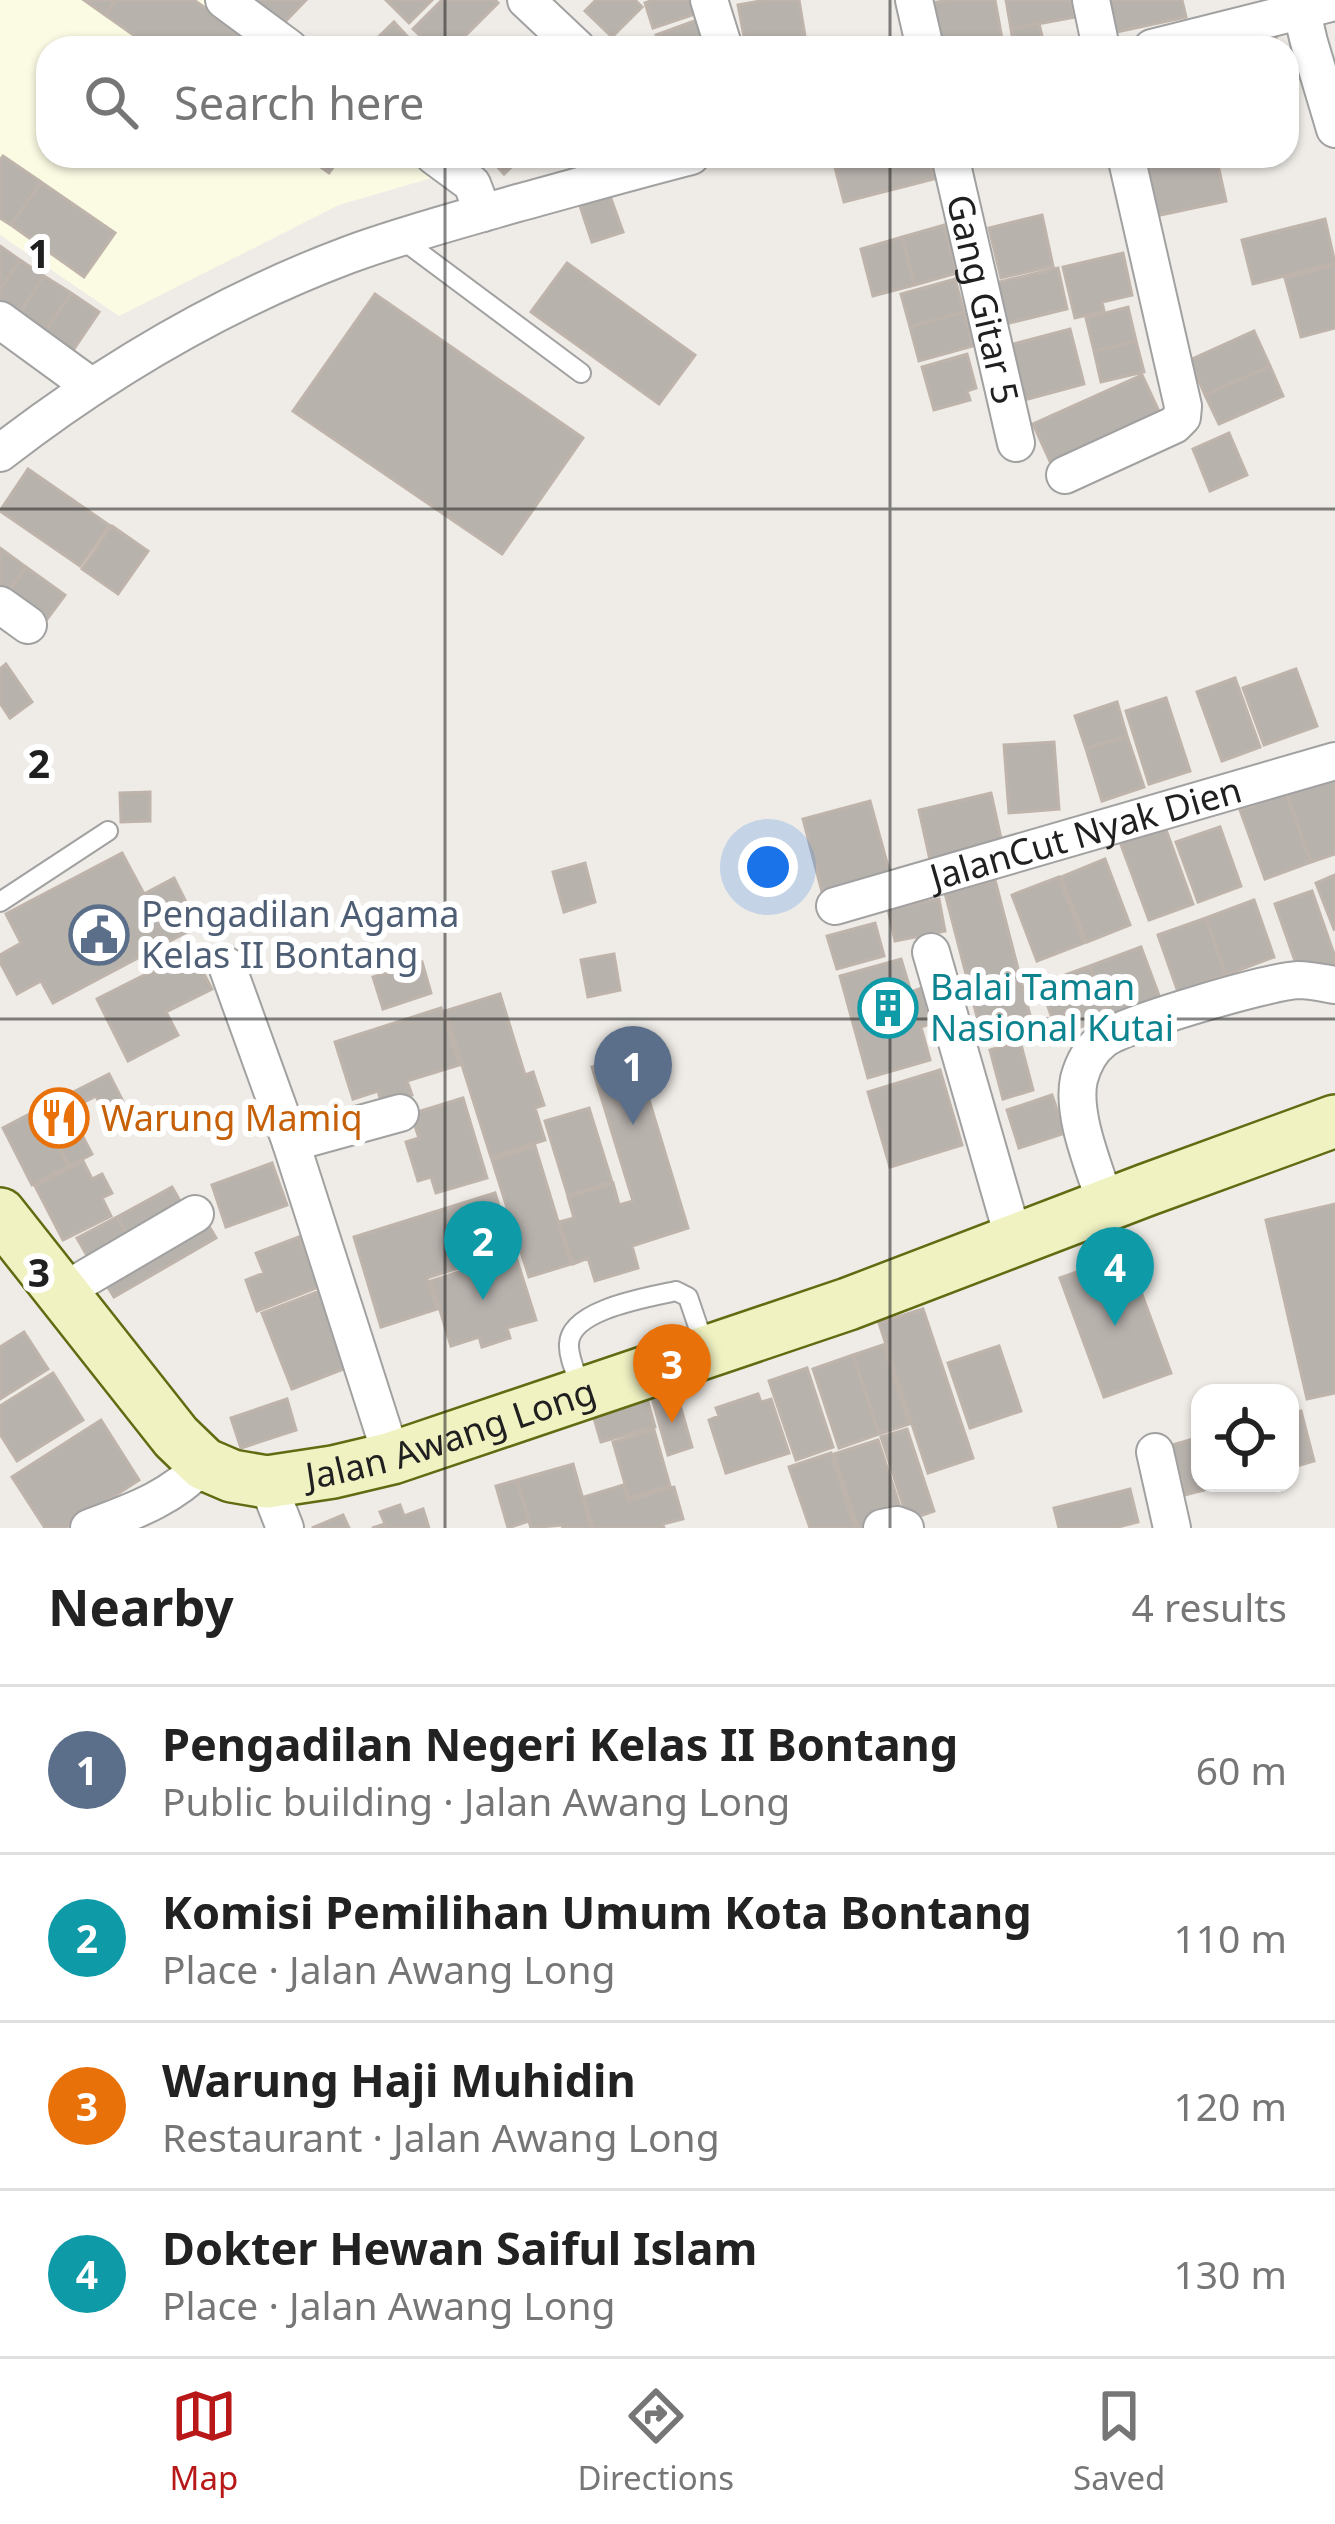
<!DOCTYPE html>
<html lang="en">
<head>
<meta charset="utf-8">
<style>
  :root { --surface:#fff; --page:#f2f2f2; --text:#222; --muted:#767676; --line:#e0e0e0; --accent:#b81818 }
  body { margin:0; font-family:"Noto Sans",sans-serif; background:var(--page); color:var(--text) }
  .controls { position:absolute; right:36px; bottom:36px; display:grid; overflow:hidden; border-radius:24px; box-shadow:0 3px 9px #0004 }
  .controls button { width:108px; height:108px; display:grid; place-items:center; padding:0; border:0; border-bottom:3px solid var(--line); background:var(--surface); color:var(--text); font:60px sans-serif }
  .you { position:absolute; left:768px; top:867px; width:42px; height:42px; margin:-30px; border:9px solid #fff; border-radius:50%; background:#1a73e8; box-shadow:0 0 0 18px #1a73e833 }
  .badge { display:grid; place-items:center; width:78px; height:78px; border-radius:50%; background:var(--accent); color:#fff; font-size:39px; font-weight:700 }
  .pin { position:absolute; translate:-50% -99px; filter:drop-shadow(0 3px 6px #0008) }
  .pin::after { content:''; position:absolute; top:63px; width:42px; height:36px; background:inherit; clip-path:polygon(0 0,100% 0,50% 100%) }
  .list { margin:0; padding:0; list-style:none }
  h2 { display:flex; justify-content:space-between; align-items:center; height:156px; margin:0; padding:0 48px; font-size:51px }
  h2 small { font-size:39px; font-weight:400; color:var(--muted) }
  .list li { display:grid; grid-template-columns:78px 1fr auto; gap:36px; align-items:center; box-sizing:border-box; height:168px; padding:0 48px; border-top:3px solid var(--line) }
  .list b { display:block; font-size:45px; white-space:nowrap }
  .list p { margin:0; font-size:39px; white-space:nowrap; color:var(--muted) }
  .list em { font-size:39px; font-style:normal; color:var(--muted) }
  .icon { flex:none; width:66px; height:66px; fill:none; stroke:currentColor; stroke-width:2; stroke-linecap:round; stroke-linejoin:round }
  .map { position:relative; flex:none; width:1335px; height:1528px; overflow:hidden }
  .search { position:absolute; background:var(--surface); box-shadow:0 3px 9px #0004; left:36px; right:36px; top:36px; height:132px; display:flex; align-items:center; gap:30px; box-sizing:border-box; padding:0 42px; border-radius:36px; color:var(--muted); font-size:45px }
  .sheet { height:828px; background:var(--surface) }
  nav { display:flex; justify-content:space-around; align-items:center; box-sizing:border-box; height:168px; border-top:3px solid var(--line); background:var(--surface); font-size:33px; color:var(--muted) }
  nav a { display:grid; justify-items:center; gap:6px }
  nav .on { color:var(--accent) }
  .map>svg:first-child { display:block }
  .education { fill:#fbfbe4 }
  .building { fill:#b8b2ad; stroke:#bfb4ab; stroke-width:3 }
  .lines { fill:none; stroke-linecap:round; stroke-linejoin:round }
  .lane-casing { stroke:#a1a1a1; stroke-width:22 }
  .street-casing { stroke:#a1a1a1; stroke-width:40 }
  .secondary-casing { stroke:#616b12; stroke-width:56 }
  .lane { stroke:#fff; stroke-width:18 }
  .street { stroke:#fff; stroke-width:36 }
  .secondary { stroke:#f0f2c2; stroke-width:51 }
  .grid { fill:none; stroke:#202020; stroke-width:3; stroke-opacity:0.55 }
  .labels { text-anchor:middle; stroke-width:12; stroke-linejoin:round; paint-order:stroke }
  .street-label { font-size:36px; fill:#202020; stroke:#fff }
  .service-label { font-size:36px; fill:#4e5e75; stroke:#fff; text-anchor:start }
  .culture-label { font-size:36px; fill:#0d838f; stroke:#fff; text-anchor:start }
  .food-label { font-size:36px; fill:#c56008; stroke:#fff; text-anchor:start }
  .grid-label { font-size:39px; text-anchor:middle; font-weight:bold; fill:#202020; stroke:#fff; stroke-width:12; stroke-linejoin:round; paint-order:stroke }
</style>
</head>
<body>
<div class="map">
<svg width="1335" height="1528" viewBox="0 0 1335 1528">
  <rect width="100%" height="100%" fill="#efece7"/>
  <path class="education" d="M0,0H213L277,48H48V156H421L445,174L339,205L119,316L0,235Z"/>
  <path class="building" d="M84,0H116L105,15Z
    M116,0H194L243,35L234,48H152L105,15Z
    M256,0H306L282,25Z
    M386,0H432L409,23Z
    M442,0H495L498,3L462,39L465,42L460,48H433L413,29Z
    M596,0H635L642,7L612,37L585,11Z
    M653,0H697L701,12L653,28L645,3Z
    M766,0H799L805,36L746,47L738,5Z
    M951,0H995L1003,44L981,48H939L931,3Z
    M1006,0H1071L1075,17L1011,29Z
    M1105,0H1182L1186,17L1112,33Z
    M705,17L706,48H660L656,35Z
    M394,22L418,48H367Z
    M1039,23L1044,45L1014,48L1011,29Z
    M1276,37L1278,48H1223Z
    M3,156L41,182L11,225L0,218V160Z
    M305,156H341L329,173Z
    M488,156H523L504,174Z
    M832,156H928L934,179L844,202Z
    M1144,156H1216L1226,201L1156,216Z
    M41,182L115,233L84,277L11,225Z
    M609,193L623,232L592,242L579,203Z
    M1042,215L1053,266L1001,278L989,228Z
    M1325,219L1335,263L1253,284L1242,240Z
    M944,225L957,273L915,285L902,237Z
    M902,237L915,285L873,296L861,249Z
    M0,246L20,260L0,289Z
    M1123,253L1132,295L1102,302L1104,311L1075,318L1063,267Z
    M20,260L44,276L18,316L0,304V289Z
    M567,263L695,355L659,404L531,312Z
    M1335,265V328L1301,337L1285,278Z
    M1058,268L1067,309L1001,325L991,284Z
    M44,276L71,293L44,333L18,316Z
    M955,279L964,312L910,327L901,294Z
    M71,293L99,312L72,352L44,333Z
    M375,294L583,438L502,554L293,411Z
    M1128,307L1136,341L1094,351L1086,318Z
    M964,312L973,346L919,361L910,327Z
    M1070,329L1084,384L1021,401L1006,346Z
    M1254,331L1270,366L1205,395L1190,360Z
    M1136,341L1144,372L1101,382L1094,351Z
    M967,354L976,388L967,391L970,400L934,410L922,367Z
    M1270,366L1283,396L1219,424L1205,395Z
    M1142,375L1163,420L1054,470L1033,424Z
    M1229,433L1247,475L1210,491L1193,449Z
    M28,469L109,525L80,566L0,511Z
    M112,526L148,551L118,594L82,569Z
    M0,548L26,567L4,598L0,595Z
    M26,567L65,595L42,626L4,598Z
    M6,664L32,702L10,718L0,703V669Z
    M1296,669L1317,726L1264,745L1243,688Z
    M1235,678L1260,747L1222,761L1197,692Z
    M1166,698L1190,771L1149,784L1126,711Z
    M1117,702L1127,736L1086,749L1075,716Z
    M1127,736L1144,787L1102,801L1086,749Z
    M1054,742L1059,809L1009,813L1004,745Z
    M1335,775V854L1311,862L1286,793Z
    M150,792V821L121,822L120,793Z
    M991,793L1002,843L930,860L919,810Z
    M1286,793L1311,862L1265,879L1240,810Z
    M870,801L890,874L822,892L803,819Z
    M1165,827L1193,904L1149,920L1120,842Z
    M1220,827L1241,886L1198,902L1176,842Z
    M122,853L144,894L174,878L198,926L53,1003L41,981L17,994L0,962V955L21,943L6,914Z
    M1105,859L1130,925L1087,942L1061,877Z
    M585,863L595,902L564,912L553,872Z
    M1335,875V928L1334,929L1316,883Z
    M1059,877L1084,943L1037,961L1012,895Z
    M995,880L1031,1019L981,1032L945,893Z
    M1312,891L1335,957V965L1301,978L1275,904Z
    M939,899L945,931L895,941L888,909Z
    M1254,900L1274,957L1226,975L1206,918Z
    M1206,918L1226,975L1178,992L1158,935Z
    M875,923L884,956L837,969L827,936Z
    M1141,947L1160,998L1108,1017L1090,966Z
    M192,951L212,989L166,1012L178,1035L128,1061L97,999Z
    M614,954L620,990L588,997L581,960Z
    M901,959L911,992L922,988L933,1023L921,1027L930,1060L868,1078L840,976Z
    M422,962L431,993L383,1009L373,977Z
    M1090,966L1108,1017L1058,1035L1040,984Z
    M500,994L525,1075L533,1072L544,1105L535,1108L545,1140L491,1157L445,1011Z
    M441,1008L459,1065L407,1081L412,1095L382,1105L378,1091L353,1099L335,1042Z
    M1020,1041L1033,1090L1003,1099L990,1050Z
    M635,1054L688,1228L632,1246L638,1268L595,1281L588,1258L573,1264L559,1222L574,1218L568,1197L613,1183L619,1205L633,1201L592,1067Z
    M940,1070L962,1145L890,1167L868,1092Z
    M109,1074L129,1113L109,1123L96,1096L69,1110L92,1154L69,1166L40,1109Z
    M1052,1095L1065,1133L1019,1148L1007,1110Z
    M463,1098L487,1178L436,1193L431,1177L418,1181L406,1142L419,1138L411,1114Z
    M589,1108L612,1182L568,1196L545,1121Z
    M39,1109L68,1166L32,1185L3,1128Z
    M535,1146L571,1264L529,1277L492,1160Z
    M83,1161L92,1179L102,1174L112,1193L102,1198L111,1216L63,1240L35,1186Z
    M272,1163L287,1205L226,1227L212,1185Z
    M172,1187L184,1208L129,1238L117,1217Z
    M495,1193L508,1235L484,1243L489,1258L427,1278L437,1309L381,1327L354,1237Z
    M1335,1204V1393L1307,1399L1266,1220Z
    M203,1216L216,1238L114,1297L101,1276Z
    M117,1217L129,1238L89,1259L77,1238Z
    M299,1237L319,1287L257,1311L246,1280L264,1273L256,1253Z
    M515,1254L536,1320L507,1328L510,1338L482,1347L479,1337L451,1346L431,1281Z
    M1127,1254L1171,1373L1104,1397L1060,1278Z
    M320,1291L349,1367L292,1389L262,1313Z
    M923,1309L973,1458L928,1473L879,1323Z
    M24,1332L48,1369L0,1399V1347Z
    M883,1345L909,1424L879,1434L853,1355Z
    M999,1346L1021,1411L970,1428L948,1363Z
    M853,1355L879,1434L839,1448L813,1369Z
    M807,1368L833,1447L796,1460L769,1381Z
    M53,1373L83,1420L17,1461L0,1434V1406Z
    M676,1391L692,1447L668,1455L652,1398Z
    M758,1394L761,1402L771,1399L789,1453L726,1473L709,1420L719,1416L716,1408Z
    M287,1399L296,1430L241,1448L231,1418Z
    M647,1399L655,1427L601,1442L593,1415Z
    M1301,1411L1314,1461L1290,1468V1414Z
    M101,1420L139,1480L65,1528H45L12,1477Z
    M907,1429L934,1511L908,1520L881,1437Z
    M654,1430L670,1486L629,1498L613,1442Z
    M1200,1437V1483H1231L1185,1495L1172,1445Z
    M878,1440L903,1516L858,1528L834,1454Z
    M831,1453L855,1528H810L789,1467Z
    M573,1464L591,1528H563L562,1525L531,1528L517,1480Z
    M517,1480L529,1521L508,1528L496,1486Z
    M623,1485L628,1500L674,1487L683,1519L663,1524L664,1528H593L584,1497Z
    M1130,1489L1138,1522L1114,1528H1059L1054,1508Z
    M400,1505L404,1516L423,1509L429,1528H372L385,1524L380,1512Z
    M343,1515L349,1528H312Z"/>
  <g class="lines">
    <defs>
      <path id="lane" d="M400,238L581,373
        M0,902L108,831
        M582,1391C578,1377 568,1358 569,1344C570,1309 650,1297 676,1291L688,1297L705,1347"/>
      <g id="street">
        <path d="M224,0L289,48"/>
        <path d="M526,0L577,48"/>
        <path d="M709,0L724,48"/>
        <path d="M914,0L925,48"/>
        <path d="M1091,0L1101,48"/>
        <path d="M1299,0L1309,42L1335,129"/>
        <path d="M1152,48L1335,2"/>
        <path d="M434,156L472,184L483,213"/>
        <path id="s1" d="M950,156L1016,443"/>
        <path d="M0,320L92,387"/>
        <path d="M0,453C106,371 223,302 348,255C402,235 459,220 514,204C573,188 632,171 691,156"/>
        <path d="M1065,475L1174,425L1182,417L1183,406L1126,156"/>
        <path d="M0,605L28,625"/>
        <path id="s2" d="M835,906L1335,761"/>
        <path d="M931,952L1014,1240"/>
        <path d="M227,966L291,1143L392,1458"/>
        <path d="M291,1143L400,1113"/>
        <path d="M1106,1205C1095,1169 1071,1115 1079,1079C1083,1064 1090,1050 1103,1040C1122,1024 1271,981 1298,980C1310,980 1323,983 1335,985"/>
        <path d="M62,1292L195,1214"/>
        <path d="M1155,1452L1172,1528"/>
        <path d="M267,1482L285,1528"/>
        <path d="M89,1528C134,1511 170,1499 204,1464"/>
        <path d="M882,1528L897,1525L905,1528"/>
      </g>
      <g id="secondary">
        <path id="s3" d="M0,1214L176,1437L204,1464L232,1476L267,1482L333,1472L392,1458L848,1304L1146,1190L1335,1121"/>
      </g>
    </defs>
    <use href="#lane" class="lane-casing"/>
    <use href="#street" class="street-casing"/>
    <use href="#secondary" class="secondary-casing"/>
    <use href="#lane" class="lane"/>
    <use href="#street" class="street"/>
    <use href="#secondary" class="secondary"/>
  </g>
  <path class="grid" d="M445,0V48M890,0V48M445,156V1528M890,156V1528M0,509H1335M0,1019H1335"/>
  <defs>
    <symbol id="civic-ring" viewBox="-11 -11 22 22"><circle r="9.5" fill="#fff" stroke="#5c6f8a" stroke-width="1.5"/><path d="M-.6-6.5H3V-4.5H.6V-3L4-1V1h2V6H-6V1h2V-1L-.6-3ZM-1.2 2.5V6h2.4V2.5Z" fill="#5c6f8a"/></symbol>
    <symbol id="building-ring" viewBox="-11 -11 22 22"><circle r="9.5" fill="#fff" stroke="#0f9aa8" stroke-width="1.5"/><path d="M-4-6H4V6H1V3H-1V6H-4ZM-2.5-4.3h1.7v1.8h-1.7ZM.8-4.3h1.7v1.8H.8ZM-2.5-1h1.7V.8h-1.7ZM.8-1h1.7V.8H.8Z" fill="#0f9aa8"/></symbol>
    <symbol id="restaurant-ring" viewBox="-11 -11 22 22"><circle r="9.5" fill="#fff" stroke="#e8710a" stroke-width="1.5"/><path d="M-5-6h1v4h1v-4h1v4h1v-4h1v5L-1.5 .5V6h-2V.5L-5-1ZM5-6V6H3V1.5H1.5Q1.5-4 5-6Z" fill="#e8710a"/></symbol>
  </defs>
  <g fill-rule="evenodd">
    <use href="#civic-ring" x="66" y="902" width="66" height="66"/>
    <use href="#building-ring" x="855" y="975" width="66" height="66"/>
    <use href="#restaurant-ring" x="26" y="1085" width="66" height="66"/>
  </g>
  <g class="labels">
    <g class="street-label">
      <text dy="13" stroke="none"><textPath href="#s1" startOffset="147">Gang Gitar 5</textPath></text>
      <text dy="13" stroke="none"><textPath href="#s2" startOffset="261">JalanCut Nyak Dien</textPath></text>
      <text dy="13" stroke="none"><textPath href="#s3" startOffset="579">Jalan Awang Long</textPath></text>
    </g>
    <g class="service-label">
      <text x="141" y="927">Pengadilan Agama<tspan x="141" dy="41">Kelas II Bontang</tspan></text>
    </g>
    <g class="culture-label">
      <text x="930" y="1000">Balai Taman<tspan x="930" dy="41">Nasional Kutai</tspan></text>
    </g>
    <g class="food-label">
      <text x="101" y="1131">Warung Mamiq</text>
    </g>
  </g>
  <g class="grid-label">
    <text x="39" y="268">1</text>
    <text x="39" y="778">2</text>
    <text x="39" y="1287">3</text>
  </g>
</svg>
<div class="controls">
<button><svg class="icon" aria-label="locate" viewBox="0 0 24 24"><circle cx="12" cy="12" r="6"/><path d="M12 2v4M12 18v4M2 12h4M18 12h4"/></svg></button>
</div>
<div class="you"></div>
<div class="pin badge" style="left:633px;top:1125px;background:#5c6f8a">1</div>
<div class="pin badge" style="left:483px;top:1300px;background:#0f9aa8">2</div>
<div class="pin badge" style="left:672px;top:1423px;background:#e8710a">3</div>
<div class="pin badge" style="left:1115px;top:1326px;background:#0f9aa8">4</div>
<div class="search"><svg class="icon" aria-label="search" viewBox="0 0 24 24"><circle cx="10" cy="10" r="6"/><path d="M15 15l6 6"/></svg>Search here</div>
</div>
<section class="sheet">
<h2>Nearby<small>4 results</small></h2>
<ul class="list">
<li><span class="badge" style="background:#5c6f8a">1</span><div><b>Pengadilan Negeri Kelas II Bontang</b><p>Public building · Jalan Awang Long</p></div><em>60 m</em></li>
<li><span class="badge" style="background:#0f9aa8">2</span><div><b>Komisi Pemilihan Umum Kota Bontang</b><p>Place · Jalan Awang Long</p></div><em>110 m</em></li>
<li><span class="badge" style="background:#e8710a">3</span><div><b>Warung Haji Muhidin</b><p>Restaurant · Jalan Awang Long</p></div><em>120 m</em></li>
<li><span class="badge" style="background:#0f9aa8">4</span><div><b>Dokter Hewan Saiful Islam</b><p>Place · Jalan Awang Long</p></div><em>130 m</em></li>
</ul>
</section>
<nav>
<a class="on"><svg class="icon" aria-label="map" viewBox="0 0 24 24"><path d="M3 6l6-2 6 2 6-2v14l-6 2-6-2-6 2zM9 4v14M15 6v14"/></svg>Map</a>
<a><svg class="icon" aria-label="directions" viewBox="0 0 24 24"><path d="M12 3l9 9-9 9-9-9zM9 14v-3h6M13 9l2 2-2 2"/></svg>Directions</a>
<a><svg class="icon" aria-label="saved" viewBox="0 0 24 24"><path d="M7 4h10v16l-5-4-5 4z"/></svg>Saved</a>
</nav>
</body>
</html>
